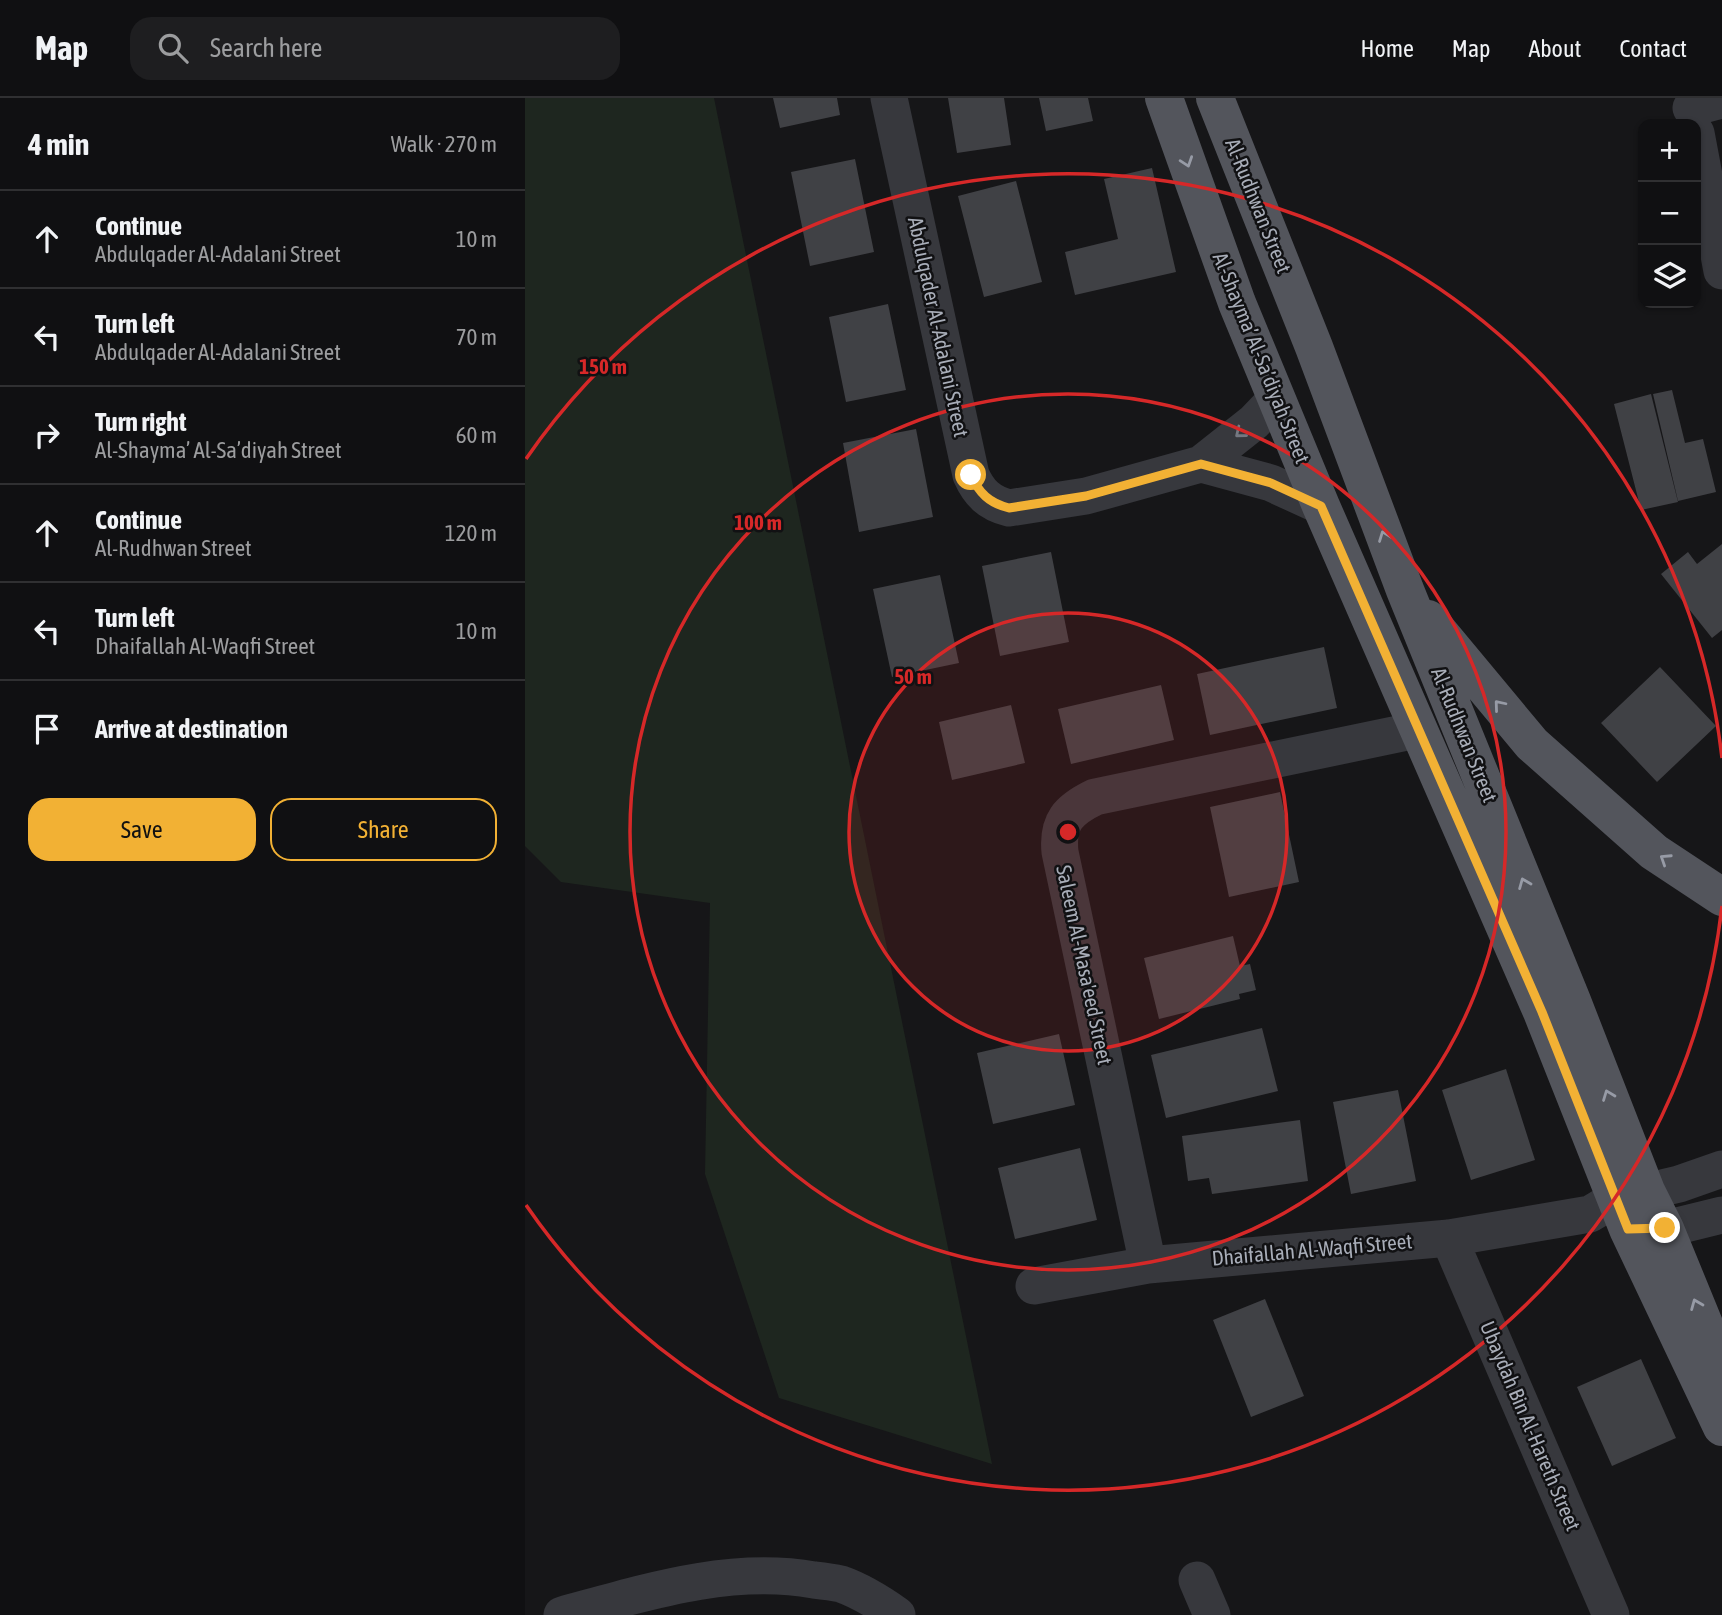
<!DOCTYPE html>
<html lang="en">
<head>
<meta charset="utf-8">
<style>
  :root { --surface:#101012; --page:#1e1e20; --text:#f1f3f6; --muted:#9c9d9f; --line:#303032; --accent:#f2b134 }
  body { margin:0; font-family:"Asap Condensed",sans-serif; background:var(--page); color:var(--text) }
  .controls { position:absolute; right:21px; top:21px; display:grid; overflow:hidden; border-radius:14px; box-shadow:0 2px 5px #0004 }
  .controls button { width:63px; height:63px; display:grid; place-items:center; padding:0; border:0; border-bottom:2px solid var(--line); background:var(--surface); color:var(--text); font:35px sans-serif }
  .stop { position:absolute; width:21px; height:21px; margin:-16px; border:5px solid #f2b134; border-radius:50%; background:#fff }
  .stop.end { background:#f2b134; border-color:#fff; box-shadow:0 2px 7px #0008 }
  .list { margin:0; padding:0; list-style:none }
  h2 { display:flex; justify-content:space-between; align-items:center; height:91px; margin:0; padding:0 28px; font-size:30px }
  h2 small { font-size:23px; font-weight:400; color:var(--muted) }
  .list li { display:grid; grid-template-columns:46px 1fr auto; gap:21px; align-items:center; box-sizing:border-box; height:98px; padding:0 28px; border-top:2px solid var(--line) }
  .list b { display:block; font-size:26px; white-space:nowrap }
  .list p { margin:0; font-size:23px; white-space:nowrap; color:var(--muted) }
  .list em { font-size:23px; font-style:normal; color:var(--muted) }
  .actions { display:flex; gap:14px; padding:21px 28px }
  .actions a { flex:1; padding:16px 0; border:2px solid var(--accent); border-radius:21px; text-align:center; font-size:24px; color:var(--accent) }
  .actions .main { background:var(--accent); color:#111 }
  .icon { flex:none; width:38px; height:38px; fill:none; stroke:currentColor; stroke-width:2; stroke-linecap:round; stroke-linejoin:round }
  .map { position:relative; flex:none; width:1197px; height:1517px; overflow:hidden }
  header { display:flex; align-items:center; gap:42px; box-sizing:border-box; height:98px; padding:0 35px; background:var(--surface); border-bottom:2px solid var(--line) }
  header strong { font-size:33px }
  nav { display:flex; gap:38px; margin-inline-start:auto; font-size:24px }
  .search { width:490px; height:63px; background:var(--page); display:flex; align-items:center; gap:18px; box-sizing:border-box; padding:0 24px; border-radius:21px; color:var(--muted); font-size:26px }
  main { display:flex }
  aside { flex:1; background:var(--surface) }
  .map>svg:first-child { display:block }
  .green { fill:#1e261f }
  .building { fill:#404145 }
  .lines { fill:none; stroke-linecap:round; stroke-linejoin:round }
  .minor { stroke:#37383d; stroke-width:37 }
  .major { stroke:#53555c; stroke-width:38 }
  .oneway { stroke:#979ba6 }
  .oneway2 { stroke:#757881 }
  .route { stroke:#f2b134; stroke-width:9 }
  .ring { fill:none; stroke:#d62828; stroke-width:3.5 }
  .labels { text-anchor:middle; stroke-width:5; stroke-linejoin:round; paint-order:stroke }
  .street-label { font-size:21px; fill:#a8adb8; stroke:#111113 }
  .centre { fill:#d62828; stroke:#111113; stroke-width:3.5 }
  .ring-label { font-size:21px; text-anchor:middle; font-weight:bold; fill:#d62828; stroke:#111113; stroke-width:5; stroke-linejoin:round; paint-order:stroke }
</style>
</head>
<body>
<header>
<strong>Map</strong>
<div class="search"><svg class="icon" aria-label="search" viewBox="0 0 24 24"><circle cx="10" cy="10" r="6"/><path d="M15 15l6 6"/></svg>Search here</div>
<nav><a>Home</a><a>Map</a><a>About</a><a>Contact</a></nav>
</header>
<main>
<aside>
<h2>4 min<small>Walk · 270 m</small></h2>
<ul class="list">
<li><svg class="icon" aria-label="ahead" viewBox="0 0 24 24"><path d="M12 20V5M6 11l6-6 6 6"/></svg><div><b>Continue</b><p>Abdulqader Al-Adalani Street</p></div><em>10 m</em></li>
<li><svg class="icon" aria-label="left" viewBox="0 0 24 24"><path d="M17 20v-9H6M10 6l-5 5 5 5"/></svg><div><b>Turn left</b><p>Abdulqader Al-Adalani Street</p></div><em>70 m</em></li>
<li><svg class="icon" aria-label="right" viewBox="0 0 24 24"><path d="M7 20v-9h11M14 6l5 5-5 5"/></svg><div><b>Turn right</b><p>Al-Shayma’ Al-Sa’diyah Street</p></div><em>60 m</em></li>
<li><svg class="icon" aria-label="ahead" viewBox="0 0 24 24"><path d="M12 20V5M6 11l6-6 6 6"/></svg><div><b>Continue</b><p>Al-Rudhwan Street</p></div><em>120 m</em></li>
<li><svg class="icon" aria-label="left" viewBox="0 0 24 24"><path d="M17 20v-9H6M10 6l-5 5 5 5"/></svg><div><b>Turn left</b><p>Dhaifallah Al-Waqfi Street</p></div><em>10 m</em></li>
<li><svg class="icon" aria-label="arrive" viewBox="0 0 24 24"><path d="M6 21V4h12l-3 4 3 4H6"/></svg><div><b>Arrive at destination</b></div></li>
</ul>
<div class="actions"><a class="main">Save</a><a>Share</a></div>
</aside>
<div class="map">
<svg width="1197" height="1517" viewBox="0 0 1197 1517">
  <rect width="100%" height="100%" fill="#161618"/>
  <path class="green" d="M0,0H189L467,1366L254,1300L180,1076L185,805L36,784L0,748Z"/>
  <path class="building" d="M248,0H312L315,17L255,30Z
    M423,0H479L486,47L432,55Z
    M514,0H563L568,23L521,33Z
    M330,61L349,154L285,168L266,74Z
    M627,70L651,174L550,197L540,154L593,141L579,81Z
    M491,83L517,184L459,199L433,98Z
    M363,206L381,292L321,304L304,219Z
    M1147,292L1160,345L1178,341L1191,394L1153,403L1128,296Z
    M1126,296L1153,404L1116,412L1089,306Z
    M391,331L408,419L334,434L318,345Z
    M1197,446V532L1187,540L1136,476L1163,454L1172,466Z
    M526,454L544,544L475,558L457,468Z
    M415,477L434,565L367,579L348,491Z
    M799,549L812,610L685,637L672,576Z
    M1135,569L1191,628L1132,684L1076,625Z
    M636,587L649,642L546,666L533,611Z
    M486,607L500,665L427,682L414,624Z
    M755,694L774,784L704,799L685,709Z
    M708,838L715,868L725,866L731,892L714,896L715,901L634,921L619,860Z
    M737,930L753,993L641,1020L626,957Z
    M534,936L550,1007L468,1026L452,955Z
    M981,971L1010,1062L946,1082L917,992Z
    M873,992L891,1083L826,1096L808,1004Z
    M775,1022L783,1083L687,1096L684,1080L663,1083L657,1038Z
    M555,1050L572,1122L490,1141L473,1070Z
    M740,1201L779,1298L726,1319L688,1222Z
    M1116,1261L1151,1340L1087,1368L1052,1289Z"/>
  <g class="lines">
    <path class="minor" d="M364,0L446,377C454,395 464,405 484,410L561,398L676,366L729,324L751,301
      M1166,10L1197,2
      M1171,35L1197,173
      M676,366L746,385L796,408
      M1108,1131H1140L1197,1117
      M924,1140L1086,1517
      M623,1167L535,754C532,724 543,712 570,699L892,632
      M509,1188L623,1167L924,1140L1065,1116L1090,1101L1154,1086L1197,1071
      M672,1482L687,1517
      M37,1517C118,1495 204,1467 289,1482C298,1483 307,1484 316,1486C336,1493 355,1505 372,1517"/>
    <path class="major" d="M639,0L712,205L796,408L1017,914L1103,1131L1197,1329
      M690,0L789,249L880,492L1047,903L1121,1093L1140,1131L1197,1270
      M903,521L1007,646L1129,754L1197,799"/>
  </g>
  <defs><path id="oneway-chevron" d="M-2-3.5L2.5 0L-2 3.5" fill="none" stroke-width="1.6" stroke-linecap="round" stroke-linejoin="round" transform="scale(1.75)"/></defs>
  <g class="oneway">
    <use href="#oneway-chevron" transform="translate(662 64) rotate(71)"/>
    <use href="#oneway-chevron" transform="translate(859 438) rotate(-111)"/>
    <use href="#oneway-chevron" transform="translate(974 607) rotate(-130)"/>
    <use href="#oneway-chevron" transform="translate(1140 761) rotate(-147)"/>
    <use href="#oneway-chevron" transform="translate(999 785) rotate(-112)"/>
    <use href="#oneway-chevron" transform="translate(1083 997) rotate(-111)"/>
    <use href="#oneway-chevron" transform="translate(1171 1206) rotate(-112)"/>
  </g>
  <use class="oneway2" href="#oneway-chevron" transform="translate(715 335) rotate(141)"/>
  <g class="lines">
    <path class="route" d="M446,377C454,395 464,405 484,410L561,398L676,366L746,385L796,408L1017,914L1103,1131L1140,1130"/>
  </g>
  <circle cx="543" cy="734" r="219" fill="#d62828" fill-opacity=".12"/>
  <g class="ring">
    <circle cx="543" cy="734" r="219"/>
    <circle cx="543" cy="734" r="438"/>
    <path d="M1197 808A658 658 0 0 1 1 1107M1 361A658 658 0 0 1 1197 660"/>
  </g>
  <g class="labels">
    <g class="street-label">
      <text transform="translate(733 108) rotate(68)" y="7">Al-Rudhwan Street</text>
      <text transform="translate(413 229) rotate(78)" y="7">Abdulqader Al-Adalani Street</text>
      <text transform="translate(736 260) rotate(68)" y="7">Al-Shayma’ Al-Sa’diyah Street</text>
      <text transform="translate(939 637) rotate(68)" y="7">Al-Rudhwan Street</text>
      <text transform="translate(559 867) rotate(78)" y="7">Saleem Al-Masa'eed Street</text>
      <text transform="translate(787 1152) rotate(-5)" y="7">Dhaifallah Al-Waqfi Street</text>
      <text transform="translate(1005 1328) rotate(67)" y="7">Ubaydah Bin Al-Hareth Street</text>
    </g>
  </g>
  <circle cx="543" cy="734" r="10" class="centre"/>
  <g class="ring-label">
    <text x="78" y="276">150 m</text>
    <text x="233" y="432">100 m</text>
    <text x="388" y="586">50 m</text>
  </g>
</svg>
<div class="controls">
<button>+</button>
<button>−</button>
<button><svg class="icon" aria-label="layers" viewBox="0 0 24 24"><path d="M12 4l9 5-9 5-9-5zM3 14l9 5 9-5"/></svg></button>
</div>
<div class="stop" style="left:446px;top:377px"></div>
<div class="stop end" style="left:1140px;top:1130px"></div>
</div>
</main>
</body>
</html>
